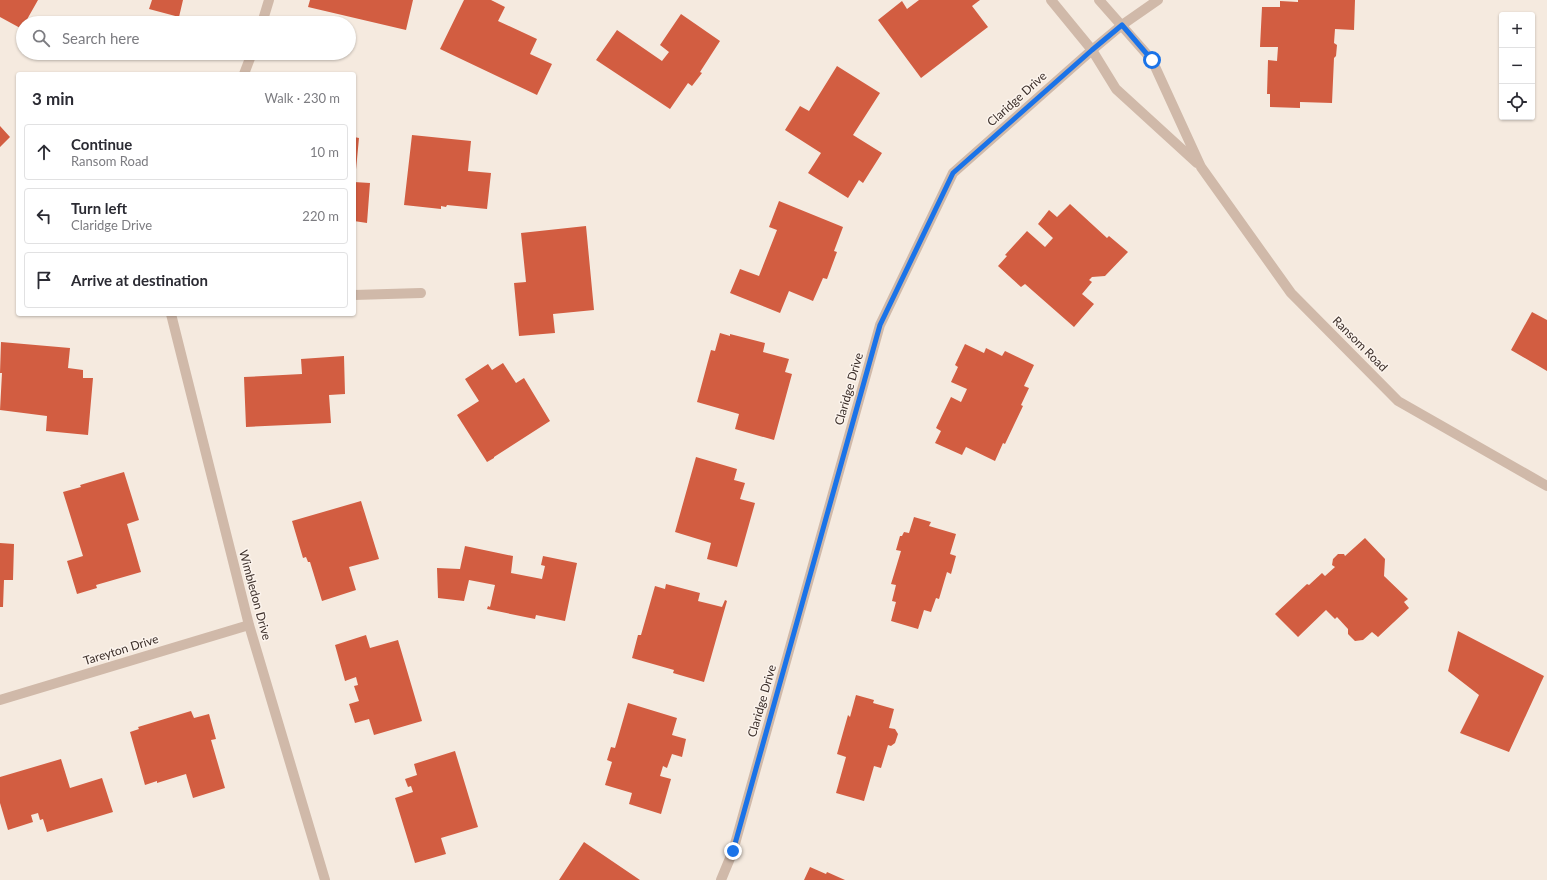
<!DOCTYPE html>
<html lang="en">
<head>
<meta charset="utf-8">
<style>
  :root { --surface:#fff; --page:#f2f2f3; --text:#2b2b33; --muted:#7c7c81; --line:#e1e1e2 }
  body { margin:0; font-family:Lato,sans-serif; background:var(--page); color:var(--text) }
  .controls { position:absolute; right:12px; top:12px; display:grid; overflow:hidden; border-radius:4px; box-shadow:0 1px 3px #0004 }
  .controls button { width:36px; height:36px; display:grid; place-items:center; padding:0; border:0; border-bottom:1px solid var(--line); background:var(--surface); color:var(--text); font:20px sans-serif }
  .stop { position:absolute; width:12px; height:12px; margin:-9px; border:3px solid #1a73e8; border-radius:50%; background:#fff }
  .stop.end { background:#1a73e8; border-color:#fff; box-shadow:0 1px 4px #0008 }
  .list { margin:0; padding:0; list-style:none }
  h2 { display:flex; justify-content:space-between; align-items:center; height:52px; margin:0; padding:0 16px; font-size:17px }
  h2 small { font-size:13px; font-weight:400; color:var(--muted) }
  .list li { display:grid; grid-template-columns:26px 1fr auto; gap:12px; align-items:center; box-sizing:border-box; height:56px; margin:0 8px 8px; padding:0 8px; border:1px solid var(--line); border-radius:4px }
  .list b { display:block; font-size:15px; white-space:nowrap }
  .list p { margin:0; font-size:13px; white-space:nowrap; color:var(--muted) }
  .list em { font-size:13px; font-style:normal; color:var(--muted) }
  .icon { flex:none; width:22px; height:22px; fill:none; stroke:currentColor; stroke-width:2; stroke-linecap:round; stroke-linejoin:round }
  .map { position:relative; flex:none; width:1547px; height:880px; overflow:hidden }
  .search { position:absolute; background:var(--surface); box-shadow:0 1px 3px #0004; left:16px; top:16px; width:340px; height:44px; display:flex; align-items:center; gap:10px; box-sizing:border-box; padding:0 14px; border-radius:22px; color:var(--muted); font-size:15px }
  .panel { position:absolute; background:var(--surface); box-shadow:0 1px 3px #0004; left:16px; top:72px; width:340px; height:244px; border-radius:4px }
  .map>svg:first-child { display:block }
  .building { fill:#d25d41 }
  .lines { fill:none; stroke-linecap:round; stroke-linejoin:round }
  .minor { stroke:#d0b9a9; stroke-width:10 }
  .route { stroke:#1a73e8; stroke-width:5 }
  .labels { text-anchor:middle; stroke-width:3; stroke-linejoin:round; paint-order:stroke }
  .street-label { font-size:12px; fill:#3c2f2a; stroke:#fcf4ed }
</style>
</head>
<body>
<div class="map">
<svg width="1547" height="880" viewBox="0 0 1547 880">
  <rect width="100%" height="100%" fill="#f5eadf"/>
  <path class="building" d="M0,0H38L25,23H23L22,29L0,17Z
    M152,0H183L179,17L149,9Z
    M310,0H413L406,30L308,7Z
    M464,0H491L505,7L498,21L537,39L530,54L552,64L537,95L440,49Z
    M919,0H980L972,6L988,27L921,78L878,20L902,1L907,9Z
    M1298,0H1355L1354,30L1335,29L1334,43L1337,45L1336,56L1334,58L1332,103L1300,102V108L1270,107V94H1267L1268,60L1277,61L1278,47H1260L1262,7H1280V1L1298,2Z
    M681,14L720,41L700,72L702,73L692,86L688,83L670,109L596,60L617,30L662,61L669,52L660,45Z
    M837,66L880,93L853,135L882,153L863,183L859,180L848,198L808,173L821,153L785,130L800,106L809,111Z
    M0,126L10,137L0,147Z
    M412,135L471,141L468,171L491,173L487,209L447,205L446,207L441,206V209L404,205Z
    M354,137L359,138L355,180H354Z
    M354,182L370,183L367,223L354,221Z
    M779,201L843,227L834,251L837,252L827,279L823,278L813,301L789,291L780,313L730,293L740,269L759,276L777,230L769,227Z
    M1070,204L1107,238L1109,236L1128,252L1105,276L1092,277L1089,280L1092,282L1082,294L1094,304L1074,327L1025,284L1021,287L998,266L1007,256L1005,255L1027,231L1045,247L1053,238L1038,224L1049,210L1057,217Z
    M586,226L594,310L553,314L555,333L519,336L514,283L526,282L521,233Z
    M1532,312L1547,320V371L1511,350Z
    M720,333L730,336V334L765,343L763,352L789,359L785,372L792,374L774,440L735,429L739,414L697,402L711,350L715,351Z
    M1,342L70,348L68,368L83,370V378H93L88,435L46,431L47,416L0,410L2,373H0Z
    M965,344L984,353L986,348L1002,356L1005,351L1034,365L1024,386L1029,388L1021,405L1023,406L1005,444L1003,443L995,461L966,447L962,455L935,443L941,431L936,428L951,397L961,402L967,389L951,382L958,367L955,365Z
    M344,356L345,394L329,395L331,423L246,427L244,377L302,374L301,359Z
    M503,363L516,383L524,378L550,421L494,457V458L487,462L457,415L479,401L465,379L488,364L492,370Z
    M696,457L737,469L734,480L745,483L740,499L755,503L737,567L707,559L711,543L675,532Z
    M124,472L139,520L127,524L141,572L96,585L97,588L77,594L67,561L83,556L63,492L81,487L80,485Z
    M361,501L379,559L349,567L356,590L322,601L310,562H308L306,557L303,558L292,521Z
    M914,517L931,522L929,526L956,534L950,554L956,556L951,574L947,572L939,599L936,598L931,612L924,610L918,629L891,621L896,602L892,601L896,585L891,584L901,551L896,550L900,536H902L904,532L909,533Z
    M1365,538L1385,559L1384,576L1408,599L1404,602L1409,608L1378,637L1372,632L1363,640L1355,641L1348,634V629L1337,617L1335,619L1326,610L1298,637L1275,614L1307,584L1309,585L1322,573L1325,576L1335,567L1332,565L1333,559L1338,554H1344L1345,556Z
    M0,543L14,544L13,580H4L3,607H0Z
    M465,546L513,556L511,573L542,579L545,566L541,565L543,556L577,563L565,621L536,615L535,619L487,609L488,606L490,607L495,585L469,580L464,601L438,598L437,568L460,569Z
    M666,584L700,593L698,601L722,607L725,600L727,601L704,682L673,673L674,670L632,658L638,635H641L655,586L665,589Z
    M1458,631L1544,676L1509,752L1460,733L1479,695L1448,671Z
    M366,635L370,648L398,640L422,721L374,735L369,719L355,723L349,704L359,701L354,686L358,685L356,677L345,681L335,645Z
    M856,695L874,700L873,703L894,709L889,728L895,729L898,734L895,743L891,746L888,745L881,768L874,766L864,801L836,793L846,757L837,754L848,715L850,717Z
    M628,703L677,718L672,735L686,739L682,757L672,754L667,768L663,766L660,776L671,779L661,814L629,804L632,793L605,785L612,762L607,760L611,747L615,748Z
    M191,711L194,718L209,714L216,739L211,740L225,788L193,798L186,774L157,783V781L145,785L130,732L139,729L138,727Z
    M455,751L478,827L441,838L446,854L415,863L395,798L413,792L411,786L408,787L405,779L417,775L414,764Z
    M61,759L70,788L102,778L113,812L47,832L43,819L40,820L38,813L31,815L33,822L8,830L0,803V777Z
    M584,842L640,880H559Z
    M810,867L826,874L827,872L845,880H804Z"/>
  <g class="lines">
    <path class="minor" d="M1051,0L1092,50L1116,89L1197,163
      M1099,0L1152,60L1201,167L1291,293L1398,401L1547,486
      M262,23L269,0
      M244,74L252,53
      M354,295L421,293
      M171,314L249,625L325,880
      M0,700L249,625
      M721,880L733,851L880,325L953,173L1092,50L1122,25L1158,0"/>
  </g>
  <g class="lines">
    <path class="route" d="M733,851L880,325L953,173L1092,50L1122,25L1152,60"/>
  </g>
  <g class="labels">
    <g class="street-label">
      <text transform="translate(1017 99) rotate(-42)" y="4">Claridge Drive</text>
      <text transform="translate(1360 344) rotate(45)" y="4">Ransom Road</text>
      <text transform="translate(849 389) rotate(-74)" y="4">Claridge Drive</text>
      <text transform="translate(255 595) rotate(75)" y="4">Wimbledon Drive</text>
      <text transform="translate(121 650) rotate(-17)" y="4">Tareyton Drive</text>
      <text transform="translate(762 701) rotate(-74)" y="4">Claridge Drive</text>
    </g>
  </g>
</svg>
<div class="controls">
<button>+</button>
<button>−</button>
<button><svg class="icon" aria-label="locate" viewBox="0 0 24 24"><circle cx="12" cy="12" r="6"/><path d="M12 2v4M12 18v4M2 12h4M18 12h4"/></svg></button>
</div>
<div class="stop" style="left:1152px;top:60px"></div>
<div class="stop end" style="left:733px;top:851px"></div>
<div class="search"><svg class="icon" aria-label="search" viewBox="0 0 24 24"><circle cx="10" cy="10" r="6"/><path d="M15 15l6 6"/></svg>Search here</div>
<section class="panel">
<h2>3 min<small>Walk · 230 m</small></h2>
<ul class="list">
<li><svg class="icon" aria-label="ahead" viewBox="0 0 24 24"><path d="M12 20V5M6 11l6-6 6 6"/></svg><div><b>Continue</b><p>Ransom Road</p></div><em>10 m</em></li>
<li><svg class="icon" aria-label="left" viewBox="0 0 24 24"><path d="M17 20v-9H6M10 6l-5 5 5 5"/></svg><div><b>Turn left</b><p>Claridge Drive</p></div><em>220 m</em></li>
<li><svg class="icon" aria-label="arrive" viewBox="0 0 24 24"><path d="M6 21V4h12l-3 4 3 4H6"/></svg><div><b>Arrive at destination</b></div></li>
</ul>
</section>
</div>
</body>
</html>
